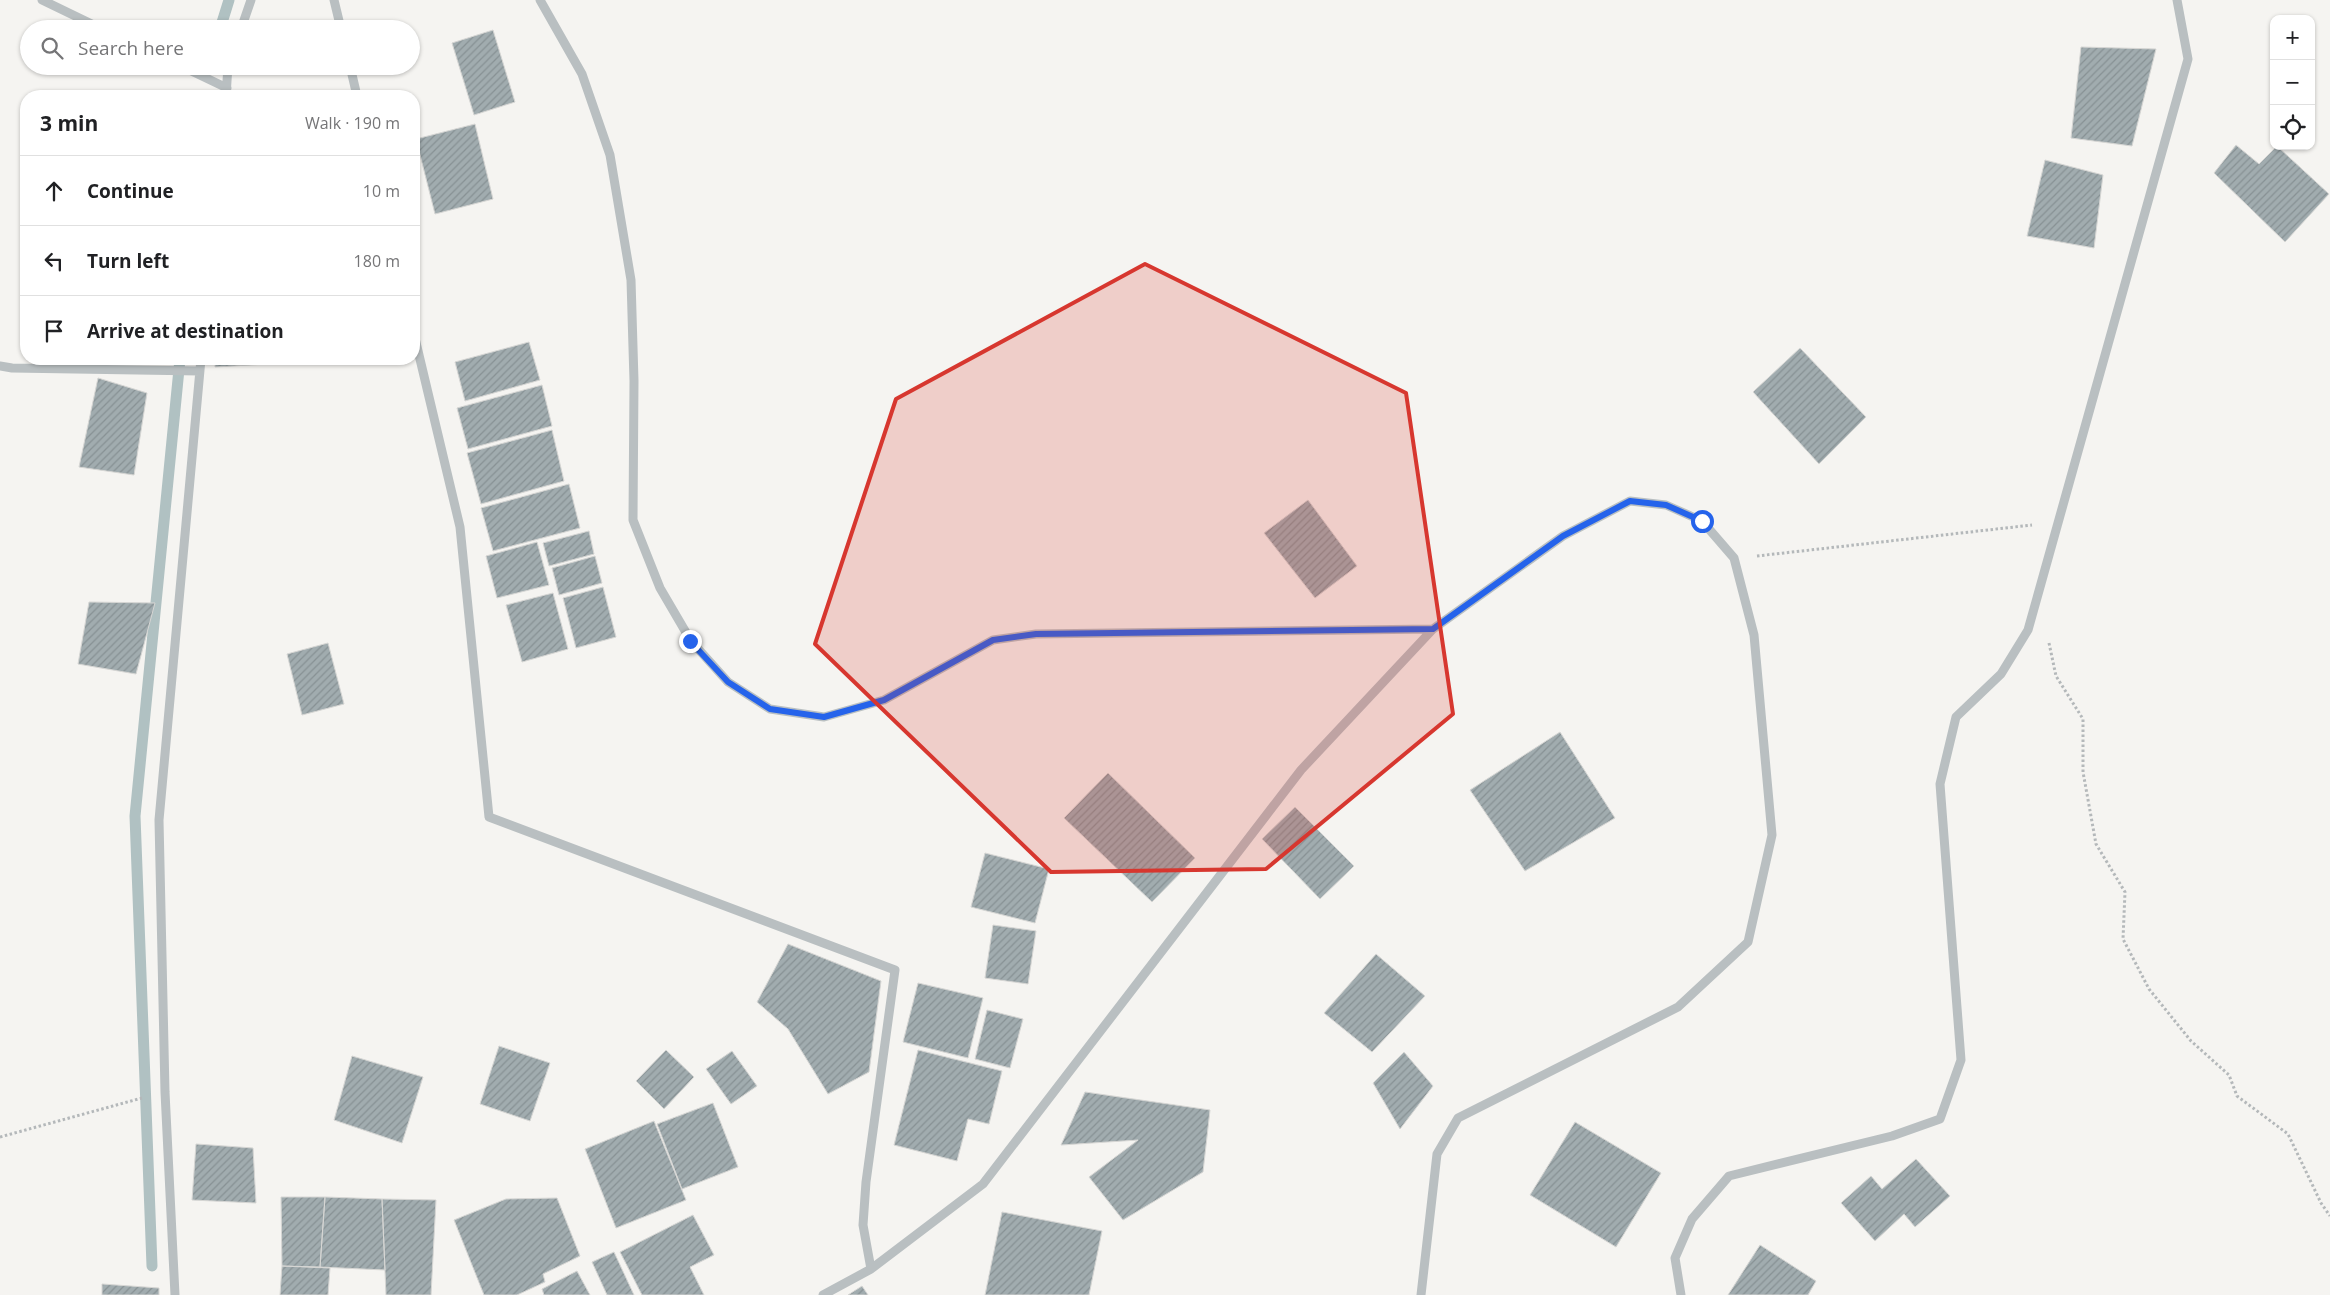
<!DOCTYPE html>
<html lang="en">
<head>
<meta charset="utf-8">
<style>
  :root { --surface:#fff; --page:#f2f2f2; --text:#202124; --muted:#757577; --line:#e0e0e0 }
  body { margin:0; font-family:"Open Sans",sans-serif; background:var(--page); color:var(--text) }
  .controls { position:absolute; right:15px; top:15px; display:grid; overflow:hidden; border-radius:10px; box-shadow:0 1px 4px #0004 }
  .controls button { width:45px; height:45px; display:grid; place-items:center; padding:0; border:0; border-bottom:1px solid var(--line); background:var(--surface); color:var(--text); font:25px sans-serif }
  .stop { position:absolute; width:15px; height:15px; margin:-11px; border:4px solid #2563eb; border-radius:50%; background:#fff }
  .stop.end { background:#2563eb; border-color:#fff; box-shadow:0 1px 5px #0008 }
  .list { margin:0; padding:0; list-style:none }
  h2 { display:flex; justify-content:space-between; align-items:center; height:65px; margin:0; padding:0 20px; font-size:21px }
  h2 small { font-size:16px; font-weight:400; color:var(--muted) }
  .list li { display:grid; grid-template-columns:32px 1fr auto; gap:15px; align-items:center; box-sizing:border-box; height:70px; padding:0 20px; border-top:1px solid var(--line) }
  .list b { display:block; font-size:19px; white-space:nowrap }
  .list em { font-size:16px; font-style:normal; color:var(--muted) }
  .icon { flex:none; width:28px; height:28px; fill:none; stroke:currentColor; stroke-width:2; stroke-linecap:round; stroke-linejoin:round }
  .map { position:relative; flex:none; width:2330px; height:1295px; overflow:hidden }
  .search { position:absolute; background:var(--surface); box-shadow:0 1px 4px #0004; left:20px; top:20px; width:400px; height:55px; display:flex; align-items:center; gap:12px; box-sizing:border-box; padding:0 18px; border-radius:28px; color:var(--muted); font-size:19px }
  .panel { position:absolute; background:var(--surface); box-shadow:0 1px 4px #0004; left:20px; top:90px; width:400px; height:275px; border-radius:20px }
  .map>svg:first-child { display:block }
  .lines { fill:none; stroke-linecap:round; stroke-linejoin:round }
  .stream { stroke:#b0c1c2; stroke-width:11 }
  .building { fill:url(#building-hatch); stroke:#d6d6d4 }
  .path { stroke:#b4b8ba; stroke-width:3; stroke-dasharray:2.5 2.5; stroke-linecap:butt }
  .minor { stroke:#b9bfc1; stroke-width:9 }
  .route { stroke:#2563eb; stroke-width:6 }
  .marked { fill:#d7372f; fill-opacity:0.2; stroke:#d7372f; stroke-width:4; stroke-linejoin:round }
</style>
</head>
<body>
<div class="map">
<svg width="2330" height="1295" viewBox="0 0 2330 1295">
  <defs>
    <pattern id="building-hatch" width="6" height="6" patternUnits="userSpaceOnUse" patternTransform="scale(1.25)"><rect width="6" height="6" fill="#a1acaf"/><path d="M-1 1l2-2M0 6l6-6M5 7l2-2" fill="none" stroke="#879194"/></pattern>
  </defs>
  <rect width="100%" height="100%" fill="#f5f4f1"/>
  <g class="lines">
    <path class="stream" d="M220,29L229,0
      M152,1266L135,816L180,359"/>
  </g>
  <path class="building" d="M493,30L515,102L474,115L452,43Z
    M2081,47L2156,49L2132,146L2071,138Z
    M475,124L493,199L435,214L416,139Z
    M2236,145L2259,164L2277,146L2329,194L2285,242L2214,173Z
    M2045,160L2103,175L2094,248L2027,236Z
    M529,342L540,380L465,401L455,362Z
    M1800,348L1866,417L1819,464L1753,392Z
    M215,359H267V364L215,367Z
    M98,378L147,393L134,475L79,467Z
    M542,385L552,426L468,449L457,408Z
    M552,430L564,481L481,504L467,453Z
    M569,484L580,528L493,551L481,508Z
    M1308,500L1357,566L1315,598L1264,533Z
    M589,531L594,554L549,566L543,543Z
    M537,542L549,585L497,598L486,556Z
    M595,556L602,583L559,595L552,568Z
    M603,587L616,637L576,648L563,598Z
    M553,593L568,649L522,662L506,605Z
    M89,602L155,603L136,674L78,664Z
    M328,643L344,704L302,715L287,654Z
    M1560,732L1615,818L1525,871L1470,790Z
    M1108,773L1195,858L1152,902L1064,818Z
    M1295,807L1354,866L1320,899L1262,839Z
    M985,853L1049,869L1035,923L971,907Z
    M993,925L1036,931L1028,984L985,978Z
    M788,944L881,981L869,1072L828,1094L788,1029L757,1002Z
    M1376,954L1425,996L1372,1052L1324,1013Z
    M918,983L983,998L968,1058L903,1042Z
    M987,1010L1023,1019L1010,1068L975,1059Z
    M499,1046L550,1063L530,1121L480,1104Z
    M666,1050L694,1077L664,1109L636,1081Z
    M918,1050L1002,1071L989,1124L968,1119L957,1161L894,1145Z
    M732,1051L757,1086L731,1104L706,1069Z
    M1404,1052L1433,1086L1400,1129L1373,1083Z
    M352,1056L423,1077L402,1143L334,1120Z
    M1085,1092L1210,1110L1203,1172L1123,1220L1089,1177L1138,1140L1061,1145Z
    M713,1103L738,1167L682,1189L657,1124Z
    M654,1121L686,1200L616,1228L585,1149Z
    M1575,1122L1661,1173L1616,1247L1530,1195Z
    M196,1144L253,1148L256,1203L192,1200Z
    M1916,1159L1950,1196L1915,1227L1904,1214L1875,1241L1841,1203L1871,1176L1882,1189Z
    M281,1197H325L320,1267L282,1266Z
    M325,1197L382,1199L385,1270L320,1267Z
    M557,1198L580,1256L543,1274L545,1282L517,1295H484L454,1220L506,1199Z
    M382,1199L436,1200L431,1295H386Z
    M1002,1212L1102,1231L1089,1295H985Z
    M693,1215L714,1255L690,1267L704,1295H642L620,1252Z
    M1760,1245L1816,1281L1808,1295H1728Z
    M614,1252L634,1295H607L592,1262Z
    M282,1266L330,1268L328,1295H280Z
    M577,1271L590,1295H544L542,1289Z
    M102,1284L159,1288V1295H102Z
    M862,1286L868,1295H848Z"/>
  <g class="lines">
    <path class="path" d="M1757,556L2032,525
      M2049,643L2056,676L2083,719V772L2096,844L2125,892L2123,939L2149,989L2191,1041L2229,1075L2237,1096L2288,1134L2321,1203L2330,1216
      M0,1137L142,1098"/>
    <path class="minor" d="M42,0L102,29
      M334,0L341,29
      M540,0L582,74L610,155L631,280L634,381L633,520L660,588L691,641L728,682L770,709L824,717L884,700L993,640L1036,634L1433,629
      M241,29L251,0
      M181,66L227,88
      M350,66L357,96
      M226,96L228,66
      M414,334L460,527L489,817L895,970L866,1182L863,1225L871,1269
      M0,366L12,368L200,371
      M175,1295L165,1092L159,820L201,359
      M823,1295L871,1269L983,1184L1301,770L1433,629L1563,536L1630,501L1666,505L1702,521L1734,558L1754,635L1772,835L1748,942L1678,1007L1458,1118L1437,1154L1421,1295
      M1681,1295L1675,1258L1692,1219L1729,1176L1892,1136L1940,1119L1961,1060L1940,784L1956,717L2001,674L2028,630L2188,59L2177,0"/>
  </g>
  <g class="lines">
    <path class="route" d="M690,641L728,682L770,709L824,717L884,700L993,640L1036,634L1433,629L1563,536L1630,501L1666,505L1702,521"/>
  </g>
  <path class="marked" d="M1145,264L1406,393L1453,714L1266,869L1051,872L815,644L896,399Z"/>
</svg>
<div class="controls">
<button>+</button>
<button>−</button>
<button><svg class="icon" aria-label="locate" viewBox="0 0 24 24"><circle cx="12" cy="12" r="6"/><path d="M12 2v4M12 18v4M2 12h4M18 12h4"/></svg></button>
</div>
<div class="stop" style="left:1702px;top:521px"></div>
<div class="stop end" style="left:690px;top:641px"></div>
<div class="search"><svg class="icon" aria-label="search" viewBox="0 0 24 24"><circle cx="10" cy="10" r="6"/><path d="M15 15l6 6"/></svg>Search here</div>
<section class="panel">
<h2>3 min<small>Walk · 190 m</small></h2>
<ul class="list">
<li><svg class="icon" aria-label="ahead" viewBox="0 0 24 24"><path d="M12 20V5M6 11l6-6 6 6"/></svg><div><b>Continue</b></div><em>10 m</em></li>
<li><svg class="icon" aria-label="left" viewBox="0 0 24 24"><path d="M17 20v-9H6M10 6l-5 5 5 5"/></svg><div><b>Turn left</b></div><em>180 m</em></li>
<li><svg class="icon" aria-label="arrive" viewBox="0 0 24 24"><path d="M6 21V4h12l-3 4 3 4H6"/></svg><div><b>Arrive at destination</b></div></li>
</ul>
</section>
</div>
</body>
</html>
